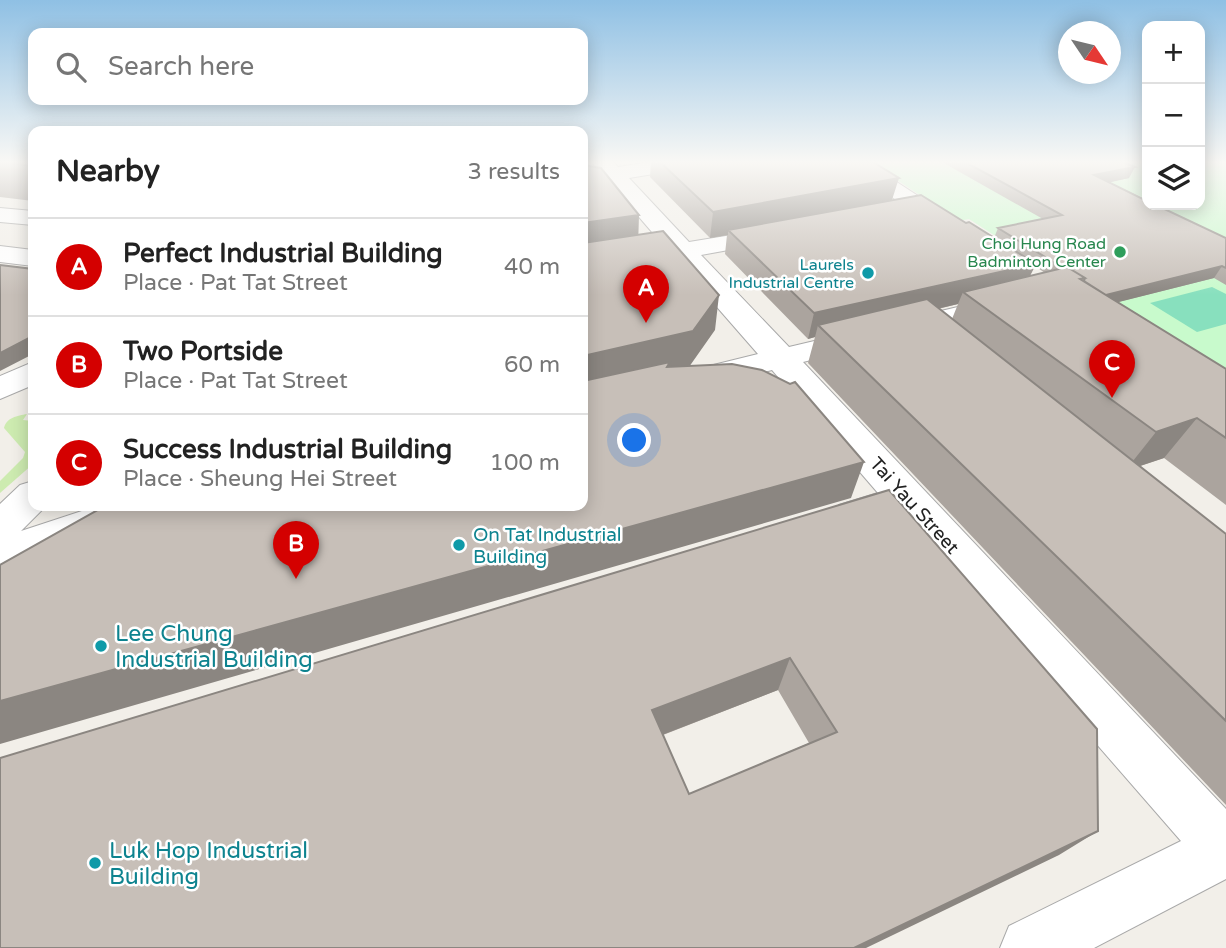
<!DOCTYPE html>
<html lang="en">
<head>
<meta charset="utf-8">
<style>
  :root { --surface:#fff; --page:#f6f6f6; --text:#222; --muted:#767676; --line:#e0e0e0; --accent:#d40000 }
  body { margin:0; font-family:"Varela Round",sans-serif; background:var(--page); color:var(--text) }
  .controls { position:absolute; right:21px; top:21px; display:grid; overflow:hidden; border-radius:14px; box-shadow:0 4px 18px #0003 }
  .controls button { width:63px; height:63px; display:grid; place-items:center; padding:0; border:0; border-bottom:2px solid var(--line); background:var(--surface); color:var(--text); font:35px sans-serif }
  .compass { position:absolute; left:1058px; top:21px; width:63px; height:63px; border-radius:50%; background:var(--surface); box-shadow:0 4px 18px #0003; rotate:125deg }
  .you { position:absolute; left:635px; top:441px; width:24px; height:24px; margin:-18px; border:5px solid #fff; border-radius:50%; background:#1a73e8; box-shadow:0 0 0 10px #1a73e833 }
  .badge { display:grid; place-items:center; width:46px; height:46px; border-radius:50%; background:var(--accent); color:#fff; font-size:23px; font-weight:700 }
  .pin { position:absolute; translate:-50% -58px; filter:drop-shadow(0 2px 4px #0008) }
  .pin::after { content:''; position:absolute; top:37px; width:24px; height:21px; background:inherit; clip-path:polygon(0 0,100% 0,50% 100%) }
  .list { margin:0; padding:0; list-style:none }
  h2 { display:flex; justify-content:space-between; align-items:center; height:91px; margin:0; padding:0 28px; font-size:30px }
  h2 small { font-size:23px; font-weight:400; color:var(--muted) }
  .list li { display:grid; grid-template-columns:46px 1fr auto; gap:21px; align-items:center; box-sizing:border-box; height:98px; padding:0 28px; border-top:2px solid var(--line) }
  .list b { display:block; font-size:26px; white-space:nowrap }
  .list p { margin:0; font-size:23px; white-space:nowrap; color:var(--muted) }
  .list em { font-size:23px; font-style:normal; color:var(--muted) }
  .icon { flex:none; width:38px; height:38px; fill:none; stroke:currentColor; stroke-width:2; stroke-linecap:round; stroke-linejoin:round }
  .map { position:relative; flex:none; width:1226px; height:948px; overflow:hidden }
  .search { position:absolute; background:var(--surface); box-shadow:0 4px 18px #0003; left:28px; top:28px; width:560px; height:77px; display:flex; align-items:center; gap:18px; box-sizing:border-box; padding:0 24px; border-radius:14px; color:var(--muted); font-size:26px }
  .panel { position:absolute; background:var(--surface); box-shadow:0 4px 18px #0003; left:28px; top:126px; width:560px; height:385px; border-radius:14px }
  .map>svg:first-child { display:block }
  .grass { fill:#cdebb0 }
  .park { fill:#c8facc }
  .pitch { fill:#88e0be }
  .lines { fill:none; stroke-linecap:round; stroke-linejoin:round }
  .minor-casing { stroke:#a9a9a9; stroke-width:2 }
  .minor { fill:#fff; fill-rule:evenodd }
  .wall { fill:#aba49e; fill-rule:evenodd }
  .shaded-wall { fill:#8b8681 }
  .building { fill:#c7bfb8; stroke:#8b8681; stroke-width:2; fill-rule:evenodd }
  .leisure-dot { fill:#2e9e5b; stroke:#fff; stroke-width:2.5 }
  .culture-dot { fill:#0f9aa8; stroke:#fff; stroke-width:2.5 }
  .labels { text-anchor:middle; stroke-width:5; stroke-linejoin:round; paint-order:stroke }
  .far-leisure-label { font-size:16px; fill:#27864d; stroke:#fff; text-anchor:end }
  .far-culture-label { font-size:16px; fill:#0d838f; stroke:#fff; text-anchor:end }
  .street-label { font-size:19px; fill:#222; stroke:#fff }
  .culture-label { font-size:19px; fill:#0d838f; stroke:#fff; text-anchor:start }
  .near-culture-label { font-size:23px; fill:#0d838f; stroke:#fff; text-anchor:start }
</style>
</head>
<body>
<div class="map">
<svg width="1226" height="948" viewBox="0 0 1226 948">
  <rect width="100%" height="100%" fill="#f2efe9"/>
  <path class="grass" d="M27,414L23,420L33,421V464L0,493V481L23,458L25,452L4,428C7,417 17,416 27,414Z"/>
  <path class="park" d="M870,162H1147V205H1200V162H1226V384L969,219L959,221Z"/>
  <path class="pitch" d="M1212,287L1226,294V324L1197,332L1150,303Z"/>
  <g class="lines">
    <defs>
      <path id="minor" d="M592,162H613L618,167L650,162H700L697,166L690,168L629,178L689,242L775,228L784,230L787,235L784,240L701,255L789,347L1000,297L1010,299L1014,305L1010,311L803,362L1226,809V879L1094,948H1000L1009,926L1181,841L898,516L853,530L839,525L834,515L839,505L878,493L772,370L696,389L685,386L680,379L685,372L758,354L675,259L583,275V259L664,246L608,181L583,185V173L598,170Z
        M842,162H866L955,220L959,225L955,230H939Z
        M0,208L33,211V225L0,222Z
        M0,246L33,250V266L0,262Z
        M33,362V385L0,399V376Z
        M33,481V506H46L21,531L97,506H171L166,516L122,528L0,571V504L20,485Z"/>
    </defs>
    <use href="#minor" class="minor-casing"/>
    <use href="#minor" class="minor"/>
  </g>
  <path class="wall" d="M0,162H33V201L0,197Z
    M651,162H873L892,200L966,223L994,238L998,228L1043,219L942,162H1123L1129,178L1109,182L1226,238V285L1214,278L1118,302L1226,369V505L1164,458L1140,466L1226,534V805L808,363L815,337L808,339L725,254L727,235L710,238L650,177ZM1035,266L1045,273L1030,276ZM958,304L952,319L938,309Z
    M889,490L1059,855L0,948ZM778,690L809,743L689,794L663,735Z"/>
  <path class="shaded-wall" d="M1135,167L1129,178L1089,187L1094,175Z
    M899,178L891,203L728,230V235L710,238L713,212Z
    M639,215L638,247L583,256V223Z
    M1036,264L1023,289L963,292L958,304L828,334L818,325L815,337L808,339L814,313Z
    M1222,266L1214,278L1099,307L1106,295Z
    M719,295L715,330L689,367L583,392V356Z
    M33,336V354L0,371V353Z
    M1197,418L1164,458L1125,471L1156,432Z
    M864,462L851,498L0,744V701Z
    M790,658L778,690L649,740L652,710Z
    M1098,831L1059,855L866,948H854Z"/>
  <path class="building" d="M0,162H33V166Z
    M660,162H873L899,178L713,212Z
    M965,162H1123L1135,167L1094,175L1147,201V205H1156L1226,238V268L1222,266L1106,295L1084,281L1085,278L1067,267L1063,268L998,228L1062,215Z
    M583,165L601,168L639,215L583,223Z
    M921,195L966,223L969,222L1036,264L814,313L728,230Z
    M663,231L719,295L693,331L583,356V243Z
    M0,265L33,269V336L0,353Z
    M1067,267L1085,278L1080,279L1226,369V438L1197,418L1156,432L963,292Z
    M927,299L1226,534V721L818,325Z
    M670,362L667,367L732,364L762,370L790,384L795,382L864,462L0,701V565L103,507L108,506H583V381Z
    M889,490L1097,729L1098,831L854,948H0V758ZM790,658L837,732L689,794L652,710Z"/>
  <linearGradient id="sky" x2="0" y2="1"><stop stop-color="#8fc0e4"/><stop offset="0.55" stop-color="#f9f8f5"/><stop offset="1" stop-color="#f9f8f5" stop-opacity="0"/></linearGradient>
  <rect width="1226" height="295" fill="url(#sky)"/>
  <circle class="leisure-dot" cx="1120" cy="252" r="7"/>
  <g class="culture-dot">
    <circle cx="868" cy="273" r="7"/>
    <circle cx="459" cy="545" r="7"/>
    <circle cx="101" cy="646" r="7"/>
    <circle cx="95" cy="863" r="7"/>
  </g>
  <g class="labels">
    <g class="far-leisure-label">
      <text x="1106" y="249">Choi Hung Road<tspan x="1106" dy="18">Badminton Center</tspan></text>
    </g>
    <g class="far-culture-label">
      <text x="854" y="270">Laurels<tspan x="854" dy="18">Industrial Centre</tspan></text>
    </g>
    <g class="street-label">
      <text transform="translate(915 505) rotate(48)" y="7">Tai Yau Street</text>
    </g>
    <g class="culture-label">
      <text x="473" y="541">On Tat Industrial<tspan x="473" dy="22">Building</tspan></text>
    </g>
    <g class="near-culture-label">
      <text x="115" y="641">Lee Chung<tspan x="115" dy="26">Industrial Building</tspan></text>
      <text x="109" y="858">Luk Hop Industrial<tspan x="109" dy="26">Building</tspan></text>
    </g>
  </g>
</svg>
<div class="controls">
<button>+</button>
<button>−</button>
<button><svg class="icon" aria-label="layers" viewBox="0 0 24 24"><path d="M12 4l9 5-9 5-9-5zM3 14l9 5 9-5"/></svg></button>
</div>
<svg class="compass" viewBox="-18 -18 36 36"><path d="M0-13l5 13h-10z" fill="#e53935"/><path d="M0 13l5-13h-10z" fill="#767676"/></svg>
<div class="you"></div>
<div class="pin badge" style="left:646px;top:323px">A</div>
<div class="pin badge" style="left:296px;top:579px">B</div>
<div class="pin badge" style="left:1112px;top:398px">C</div>
<div class="search"><svg class="icon" aria-label="search" viewBox="0 0 24 24"><circle cx="10" cy="10" r="6"/><path d="M15 15l6 6"/></svg>Search here</div>
<section class="panel">
<h2>Nearby<small>3 results</small></h2>
<ul class="list">
<li><span class="badge">A</span><div><b>Perfect Industrial Building</b><p>Place · Pat Tat Street</p></div><em>40 m</em></li>
<li><span class="badge">B</span><div><b>Two Portside</b><p>Place · Pat Tat Street</p></div><em>60 m</em></li>
<li><span class="badge">C</span><div><b>Success Industrial Building</b><p>Place · Sheung Hei Street</p></div><em>100 m</em></li>
</ul>
</section>
</div>
</body>
</html>
